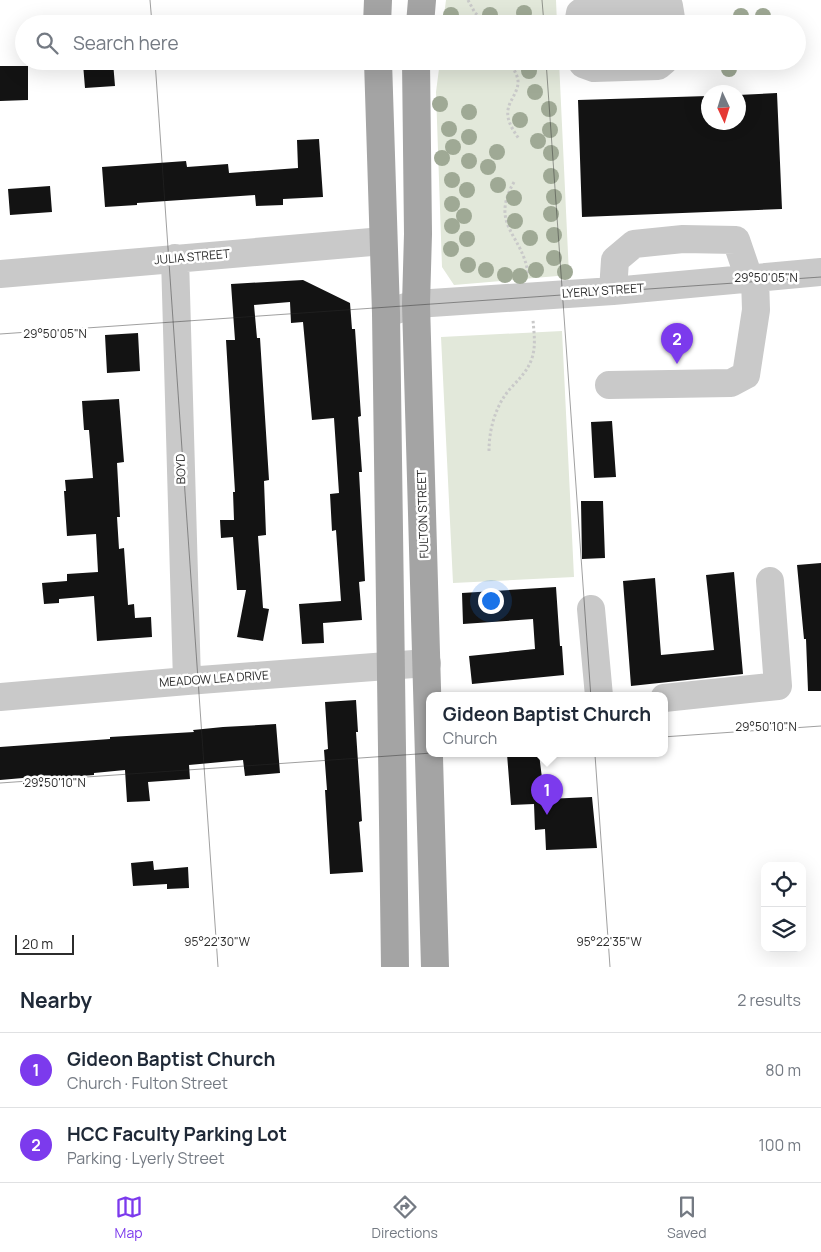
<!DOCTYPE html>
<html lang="en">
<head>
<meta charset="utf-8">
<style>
  :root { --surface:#fff; --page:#f2f2f3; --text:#1f2937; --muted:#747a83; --line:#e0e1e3; --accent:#7c3aed }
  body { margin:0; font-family:Manrope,sans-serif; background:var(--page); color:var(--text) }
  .controls { position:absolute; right:15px; bottom:15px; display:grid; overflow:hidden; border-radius:10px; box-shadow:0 5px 20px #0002 }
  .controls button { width:45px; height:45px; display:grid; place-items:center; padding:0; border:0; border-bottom:1px solid var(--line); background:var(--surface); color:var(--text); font:25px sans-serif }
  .compass { position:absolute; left:701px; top:85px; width:45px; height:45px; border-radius:50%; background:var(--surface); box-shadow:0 5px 20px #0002; rotate:176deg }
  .scale { position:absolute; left:15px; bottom:12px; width:59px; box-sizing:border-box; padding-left:5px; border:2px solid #2c2c2c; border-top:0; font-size:14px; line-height:18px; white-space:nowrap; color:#2c2c2c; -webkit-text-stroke:4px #fff; paint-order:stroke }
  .you { position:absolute; left:490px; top:600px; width:18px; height:18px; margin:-12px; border:4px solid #fff; border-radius:50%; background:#1a73e8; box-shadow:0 0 0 8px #1a73e833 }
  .badge { display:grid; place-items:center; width:32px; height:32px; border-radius:50%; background:var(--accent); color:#fff; font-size:16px; font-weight:700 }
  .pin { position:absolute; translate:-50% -41px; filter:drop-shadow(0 1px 2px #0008) }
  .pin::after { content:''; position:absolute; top:26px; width:18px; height:15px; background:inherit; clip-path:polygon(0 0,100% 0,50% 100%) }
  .popup { position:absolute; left:426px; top:692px; width:242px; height:65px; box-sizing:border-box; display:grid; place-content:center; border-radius:10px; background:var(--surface); filter:drop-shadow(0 1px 4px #0005); font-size:16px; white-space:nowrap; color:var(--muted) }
  .popup b { font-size:19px; color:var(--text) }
  .popup::after { content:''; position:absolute; left:50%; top:100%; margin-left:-10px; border:10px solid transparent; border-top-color:var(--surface) }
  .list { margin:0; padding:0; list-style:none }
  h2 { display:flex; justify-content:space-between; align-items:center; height:65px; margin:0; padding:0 20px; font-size:21px }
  h2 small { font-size:16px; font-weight:400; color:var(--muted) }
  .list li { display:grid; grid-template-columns:32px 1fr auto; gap:15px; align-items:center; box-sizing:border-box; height:75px; padding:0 20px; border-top:1px solid var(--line) }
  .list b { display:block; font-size:19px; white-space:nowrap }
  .list p { margin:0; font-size:16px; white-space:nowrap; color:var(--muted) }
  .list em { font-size:16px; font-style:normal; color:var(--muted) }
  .icon { flex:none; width:28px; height:28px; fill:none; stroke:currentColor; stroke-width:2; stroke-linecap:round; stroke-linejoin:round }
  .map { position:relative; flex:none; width:821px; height:967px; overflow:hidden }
  .search { position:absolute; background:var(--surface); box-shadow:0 5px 20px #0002; left:15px; right:15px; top:15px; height:55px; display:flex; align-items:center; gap:12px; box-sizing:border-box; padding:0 18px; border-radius:28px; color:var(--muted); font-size:19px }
  .sheet { height:215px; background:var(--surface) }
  nav { display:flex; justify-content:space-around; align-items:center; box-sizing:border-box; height:70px; border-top:1px solid var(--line); background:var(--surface); font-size:14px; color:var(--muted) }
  nav a { display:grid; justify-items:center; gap:2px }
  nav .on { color:var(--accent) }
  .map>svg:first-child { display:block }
  .green { fill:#e2e8da }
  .building { fill:#131313 }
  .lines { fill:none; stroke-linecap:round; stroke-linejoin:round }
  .path { stroke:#c9c9c9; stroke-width:3; stroke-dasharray:2.5 2.5; stroke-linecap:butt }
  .minor { stroke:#c9c9c9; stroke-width:28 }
  .major { stroke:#a4a4a4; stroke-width:28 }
  .tree { fill:#9fa995 }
  .ticks { fill:none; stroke:#2c2c2c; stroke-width:1; stroke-opacity:0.45 }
  .labels { text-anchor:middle; stroke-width:5; stroke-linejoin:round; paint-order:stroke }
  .street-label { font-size:12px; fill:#2c2c2c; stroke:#fff }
  .ticks-label { font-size:12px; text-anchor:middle; fill:#2c2c2c; stroke:#fff; stroke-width:5; stroke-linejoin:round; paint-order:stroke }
</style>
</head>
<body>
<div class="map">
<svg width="821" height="967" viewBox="0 0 821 967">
  <rect width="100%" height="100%" fill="#fff"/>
  <path class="green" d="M446,0H556L557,24H443Z
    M440,61H559L569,275L454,285L442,267L436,92Z
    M562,331L574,577L453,583L441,337Z"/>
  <path class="building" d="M113,62L115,86L85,88L83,64Z
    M0,66H28V100L0,101Z
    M777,93L782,209L582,217L578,100L708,96V122H738V95Z
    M319,139L323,197L283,199V205L256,206L255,195L137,203V205L105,207L102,167L186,161L187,167L228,164L229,173L298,168L297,140Z
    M50,186L52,212L10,215L8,189Z
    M303,280L350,303L352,329H355L361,416L358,417L362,472H359L365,581L359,582L362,620L323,623L324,643L302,644L299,604L341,601L336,530L332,531L330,494L339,493L334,418L312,420L303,322L291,323L290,302L254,305L257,338H260L269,480L264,481L266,535L258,536L263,608L269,609L263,641L237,637L246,590H237L233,537L221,538L220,520H234L233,492H235L226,340H235L231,284Z
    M138,333L140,371L107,373L105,335Z
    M119,399L124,462L117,463L120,517H117L119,549L124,548L128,605L134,604L135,618L151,617L152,637L97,641L94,596L59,599V603L44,604L42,583L67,581V574L98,572L96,534L67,536L64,491H66L65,480L93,478L89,430H84L82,401Z
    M612,421L616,477L594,478L591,422Z
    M581,501H603L605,558L582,559Z
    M821,563V691H808L806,639H804L797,565Z
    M734,572L743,674L631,686L623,581L655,578L661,655L714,650L706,575Z
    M556,587L560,646H562L564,675L472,684L469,656L535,649L533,619L463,624L462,593Z
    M356,700L358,732H356L362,821L359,822L363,872L330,874L325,790H327L324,750L328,749L325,702Z
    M276,724L280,773L245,776L243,760L189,765L190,779L148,782L150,801L127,802L125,770L94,773V775L56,778L57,785L23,788V778L0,780V747L110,739V737L194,732L193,730L223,727Z
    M507,754H539L542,778H545L546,799L592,797L597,848L546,850L545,829L535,830L534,804L511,805Z
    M153,861L154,870L188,867L189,888L167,889V884L133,886L131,863Z"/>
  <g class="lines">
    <path class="path" d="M468,0L475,13L488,24
      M511,61C512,69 519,75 518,84C517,91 513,97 510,103C504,117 511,127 519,139
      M514,182C489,226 523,234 528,274
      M489,451C489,430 495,407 509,390C518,380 528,371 532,358C536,346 534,333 533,320"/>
    <path class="minor" d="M578,24L580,13L588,7L661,3L669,6L672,24
      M581,61L583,64L594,68L658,66L664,61
      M175,258L187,681
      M0,274L383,241
      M613,291L615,260L634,244L683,239L736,240L749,278
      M386,313L416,304L613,291L821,272
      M609,385L731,383L746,375L756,310L755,278
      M591,609L599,696
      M0,697L187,681L427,663
      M664,698L778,686L770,581"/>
    <path class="major" d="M377,24L378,0
      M420,24L422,0
      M378,61L386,313L395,967
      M416,61L418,234L416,304L435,967"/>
  </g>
  <g class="tree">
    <circle cx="524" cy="13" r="8"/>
    <circle cx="451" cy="15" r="8"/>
    <circle cx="490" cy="15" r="8"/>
    <circle cx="741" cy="16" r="8"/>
    <circle cx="763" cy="16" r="8"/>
    <circle cx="729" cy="69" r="8"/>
    <circle cx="529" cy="71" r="8"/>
    <circle cx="535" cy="92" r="8"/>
    <circle cx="440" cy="104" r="8"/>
    <circle cx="549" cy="109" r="8"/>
    <circle cx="469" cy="112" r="8"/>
    <circle cx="520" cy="120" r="8"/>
    <circle cx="449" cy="129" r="8"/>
    <circle cx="550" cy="130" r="8"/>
    <circle cx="469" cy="137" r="8"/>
    <circle cx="538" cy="141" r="8"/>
    <circle cx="453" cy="147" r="8"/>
    <circle cx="497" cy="152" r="8"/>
    <circle cx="551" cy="153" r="8"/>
    <circle cx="442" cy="158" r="8"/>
    <circle cx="469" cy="161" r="8"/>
    <circle cx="488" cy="167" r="8"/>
    <circle cx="551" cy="176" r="8"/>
    <circle cx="452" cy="180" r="8"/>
    <circle cx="498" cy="185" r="8"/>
    <circle cx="467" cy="190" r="8"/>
    <circle cx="554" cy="197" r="8"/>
    <circle cx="514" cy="198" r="8"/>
    <circle cx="452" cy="204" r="8"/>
    <circle cx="551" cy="214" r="8"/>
    <circle cx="464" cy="216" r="8"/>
    <circle cx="515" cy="221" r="8"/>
    <circle cx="452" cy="226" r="8"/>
    <circle cx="554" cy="235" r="8"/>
    <circle cx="530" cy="238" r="8"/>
    <circle cx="467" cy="239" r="8"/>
    <circle cx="451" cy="249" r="8"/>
    <circle cx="554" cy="258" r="8"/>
    <circle cx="468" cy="265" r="8"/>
    <circle cx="486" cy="270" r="8"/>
    <circle cx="536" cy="270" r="8"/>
    <circle cx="565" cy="272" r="8"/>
    <circle cx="505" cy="275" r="8"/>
    <circle cx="520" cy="276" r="8"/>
  </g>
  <path class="ticks" d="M150,0L152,24M542,0L544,24M155,61L218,967M546,61L610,967M0,334L821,277M0,783L821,726"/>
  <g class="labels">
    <g class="street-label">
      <text transform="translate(192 257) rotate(-5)" y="4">JULIA STREET</text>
      <text transform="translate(603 291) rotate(-4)" y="4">LYERLY STREET</text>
      <text transform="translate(181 469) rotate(-91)" y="4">BOYD</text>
      <text transform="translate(423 514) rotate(-92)" y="4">FULTON STREET</text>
      <text transform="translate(214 679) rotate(-4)" y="4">MEADOW LEA DRIVE</text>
    </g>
  </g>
  <g class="ticks-label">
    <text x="766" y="282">29°50'05"N</text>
    <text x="55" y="338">29°50'05"N</text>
    <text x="766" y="731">29°50'10"N</text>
    <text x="55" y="787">29°50'10"N</text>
    <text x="217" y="946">95°22'30"W</text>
    <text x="609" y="946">95°22'35"W</text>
  </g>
</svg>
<div class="controls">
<button><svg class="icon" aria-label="locate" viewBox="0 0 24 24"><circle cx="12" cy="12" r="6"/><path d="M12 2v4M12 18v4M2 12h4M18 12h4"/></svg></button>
<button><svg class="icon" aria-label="layers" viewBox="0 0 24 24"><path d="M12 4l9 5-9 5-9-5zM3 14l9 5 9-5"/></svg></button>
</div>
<svg class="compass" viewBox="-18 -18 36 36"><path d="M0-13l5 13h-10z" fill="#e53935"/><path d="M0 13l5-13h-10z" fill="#747a83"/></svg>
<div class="scale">20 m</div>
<div class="you"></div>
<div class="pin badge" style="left:547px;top:815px">1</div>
<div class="popup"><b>Gideon Baptist Church</b>Church</div>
<div class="pin badge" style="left:677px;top:364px">2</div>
<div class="search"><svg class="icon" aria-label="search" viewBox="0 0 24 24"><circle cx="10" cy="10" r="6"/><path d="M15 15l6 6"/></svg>Search here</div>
</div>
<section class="sheet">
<h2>Nearby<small>2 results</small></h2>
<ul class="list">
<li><span class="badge">1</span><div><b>Gideon Baptist Church</b><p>Church · Fulton Street</p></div><em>80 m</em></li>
<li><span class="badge">2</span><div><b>HCC Faculty Parking Lot</b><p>Parking · Lyerly Street</p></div><em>100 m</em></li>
</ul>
</section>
<nav>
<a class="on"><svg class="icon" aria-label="map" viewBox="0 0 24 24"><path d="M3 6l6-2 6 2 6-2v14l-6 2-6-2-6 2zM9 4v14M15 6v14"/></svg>Map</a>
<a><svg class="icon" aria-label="directions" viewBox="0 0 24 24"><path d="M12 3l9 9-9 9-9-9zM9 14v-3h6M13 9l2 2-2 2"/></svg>Directions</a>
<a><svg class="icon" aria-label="saved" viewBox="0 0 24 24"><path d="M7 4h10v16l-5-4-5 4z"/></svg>Saved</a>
</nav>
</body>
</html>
